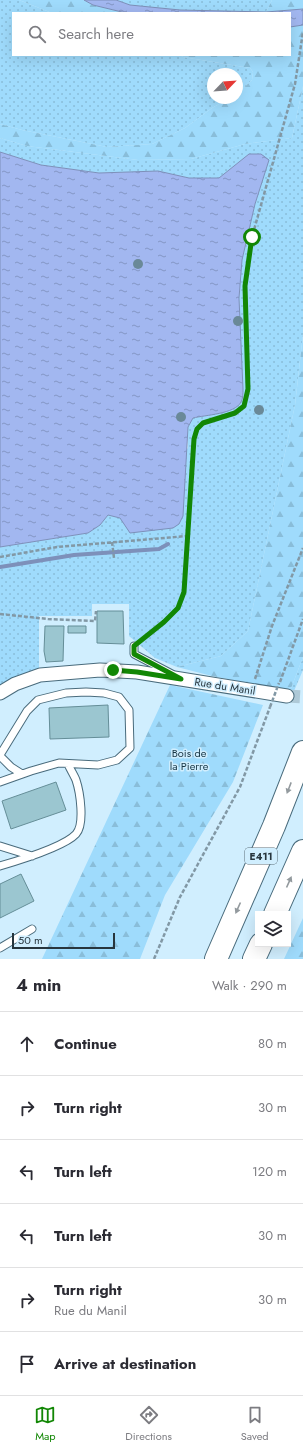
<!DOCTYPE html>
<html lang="en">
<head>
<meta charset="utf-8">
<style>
  :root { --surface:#fff; --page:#f2f2f3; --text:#2b2b33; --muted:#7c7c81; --line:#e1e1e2; --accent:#128705 }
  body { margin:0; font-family:Jost,sans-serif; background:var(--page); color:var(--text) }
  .controls { position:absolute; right:12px; bottom:12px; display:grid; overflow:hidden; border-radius:0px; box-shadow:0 4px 16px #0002 }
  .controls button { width:36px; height:36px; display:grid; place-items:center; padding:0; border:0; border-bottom:1px solid var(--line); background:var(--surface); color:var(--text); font:20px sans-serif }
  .compass { position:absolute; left:207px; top:68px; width:36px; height:36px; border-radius:50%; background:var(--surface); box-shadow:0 4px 16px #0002; rotate:65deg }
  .scale { position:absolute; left:12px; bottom:10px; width:103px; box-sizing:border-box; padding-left:4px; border:2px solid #27353d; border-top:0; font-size:11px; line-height:14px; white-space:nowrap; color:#27353d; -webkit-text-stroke:3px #d0eefe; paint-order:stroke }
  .stop { position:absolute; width:12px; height:12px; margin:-9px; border:3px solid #128705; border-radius:50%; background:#fff }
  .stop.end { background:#128705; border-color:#fff; box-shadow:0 1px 4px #0008 }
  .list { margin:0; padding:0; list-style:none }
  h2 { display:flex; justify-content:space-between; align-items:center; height:52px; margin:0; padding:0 16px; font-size:17px }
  h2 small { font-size:13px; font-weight:400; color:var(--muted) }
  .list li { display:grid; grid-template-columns:26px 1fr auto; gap:12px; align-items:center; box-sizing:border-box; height:64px; padding:0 16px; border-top:1px solid var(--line) }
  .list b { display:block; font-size:15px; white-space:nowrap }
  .list p { margin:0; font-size:13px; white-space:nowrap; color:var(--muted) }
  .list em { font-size:13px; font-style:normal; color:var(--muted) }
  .icon { flex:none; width:22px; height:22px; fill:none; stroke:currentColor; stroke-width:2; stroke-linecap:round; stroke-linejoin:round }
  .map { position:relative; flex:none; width:303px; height:959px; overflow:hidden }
  .search { position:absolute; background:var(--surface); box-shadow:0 4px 16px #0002; left:12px; right:12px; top:12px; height:44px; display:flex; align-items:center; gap:10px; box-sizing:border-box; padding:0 14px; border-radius:0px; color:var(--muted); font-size:15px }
  .sheet { height:436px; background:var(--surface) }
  nav { display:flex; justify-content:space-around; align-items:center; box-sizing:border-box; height:56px; border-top:1px solid var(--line); background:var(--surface); font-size:11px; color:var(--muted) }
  nav a { display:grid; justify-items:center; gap:2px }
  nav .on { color:var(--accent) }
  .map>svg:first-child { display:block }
  .grass { fill:url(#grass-dots) }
  .forest { fill:url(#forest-firs) }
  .water { fill:url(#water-ripples); stroke:#7d90ba }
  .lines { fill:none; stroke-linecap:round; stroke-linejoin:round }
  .stream { stroke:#7d90ba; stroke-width:4 }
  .building { fill:#9bc6d0; stroke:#658e98 }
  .minor-tunnel { stroke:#aec9d7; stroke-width:13; stroke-dasharray:13 6; stroke-linecap:butt }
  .service-casing { stroke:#496b7c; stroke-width:9 }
  .minor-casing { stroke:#496b7c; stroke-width:15 }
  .motorway-casing { stroke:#496b7c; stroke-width:24 }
  .path { stroke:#8298a5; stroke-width:2.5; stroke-dasharray:4 2; stroke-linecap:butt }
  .service { stroke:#fff; stroke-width:7 }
  .minor { stroke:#fff; stroke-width:13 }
  .motorway { stroke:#fff; stroke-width:22 }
  .path-bridge { stroke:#8298a5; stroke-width:2.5; stroke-dasharray:4 2; stroke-linecap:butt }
  .tree { fill:#6a8998 }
  .oneway { fill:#939a9e }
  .route { stroke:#128705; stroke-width:5 }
  .labels { text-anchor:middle; stroke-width:3; stroke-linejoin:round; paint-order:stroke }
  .shield { fill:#d0eefe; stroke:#5a6c77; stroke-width:1 }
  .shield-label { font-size:10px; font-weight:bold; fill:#27353d }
  .street-label { font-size:11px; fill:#27353d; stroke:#d0eefe }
  .park-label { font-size:11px; fill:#173645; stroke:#d0eefe }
</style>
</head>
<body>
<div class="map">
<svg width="303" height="959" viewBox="0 0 303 959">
  <defs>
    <pattern id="grass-dots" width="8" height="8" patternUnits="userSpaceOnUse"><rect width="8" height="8" fill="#9fdbfc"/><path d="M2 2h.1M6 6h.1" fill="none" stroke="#89bdd9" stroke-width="1.8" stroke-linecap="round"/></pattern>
    <pattern id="forest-firs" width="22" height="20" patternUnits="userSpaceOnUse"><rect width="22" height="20" fill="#9fdbfc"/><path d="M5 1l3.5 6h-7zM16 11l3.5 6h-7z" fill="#89bdd9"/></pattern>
    <pattern id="water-ripples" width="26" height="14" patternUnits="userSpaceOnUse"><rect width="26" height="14" fill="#a2b7f0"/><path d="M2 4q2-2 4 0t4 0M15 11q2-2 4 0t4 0" fill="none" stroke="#8496c4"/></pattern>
  </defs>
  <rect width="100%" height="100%" fill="#d0eefe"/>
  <path class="grass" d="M0,0H19L52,13H13V55H180L183,57L250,68L253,72L252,80L237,94V74H213V98H230L212,108L185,128L152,144L107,147L22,130L0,124Z
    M116,0H272L266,12L180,10L130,5Z
    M303,86V334L295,405L248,631L221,656L177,667L155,658L129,636V604H92V616H39V668L10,680L0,686V547L88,533L100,525L108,515L120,518L188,448V427L193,418C205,415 235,413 241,402C243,399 243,393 243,389L239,298L242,260L255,204L268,161L249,154L219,178H189L158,171L99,173L41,165L0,152V138L27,146L138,160L191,159L245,144L292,138Z
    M303,657V670L294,691H290Z"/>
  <path class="forest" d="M19,0H84L93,5L126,13H52Z
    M272,0H303V9L266,12Z
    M303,25V86L292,138L245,144L191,159L138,160L27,146L0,138V124L22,130L107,147L152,144L185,128L212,108L230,98H237V94L252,80L253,72L250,68L183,57L180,55H290V27Z
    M303,334V657L290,691L212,676L177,667L221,656L248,631L295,405Z
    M170,685L263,705L233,782L165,895L140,959H42Z
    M303,918V959H284Z"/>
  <path class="water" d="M84,0H116L130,5L180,10L266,12L303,9V25L290,27V13H126L93,5Z
    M0,152L41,165L99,173L158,171L189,178H219L249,154H261L269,160L255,204L242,260L239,298L243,389C243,393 243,399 241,402C235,414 205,415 193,418L188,427L183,516L179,524L173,528L130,533L120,518L108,515L100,525L88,533L0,547Z"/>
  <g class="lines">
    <path class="stream" d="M0,567L74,555L159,549L168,544"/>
  </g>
  <path class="building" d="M97,611H123L124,644L97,643Z
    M45,626H64L63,661L46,662L44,651Z
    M68,626H86V633H68Z
    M108,705L109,737L50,739L49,708Z
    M56,782L66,810L11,829L2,801Z
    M21,874L34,901L0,918V884Z"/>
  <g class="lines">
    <path class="minor-tunnel" d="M287,696L303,697"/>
    <defs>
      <path id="service" d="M134,646V654L172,674
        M0,755L27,711L38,700L66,693L86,692L104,693L119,697L129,710L130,748L117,760L98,765L59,763L31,771L0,782
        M0,756L11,767L22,774
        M0,846L32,856
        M0,866C17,861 64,847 76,834C85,824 80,792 76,780C74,775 70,769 68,764
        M0,948L32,929"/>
      <path id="minor" d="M0,693L15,684L40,675L100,670L137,672L287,696"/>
      <path id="motorway" d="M275,914L303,851
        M216,959L274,826L303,752
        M254,959L261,944"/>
    </defs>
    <use href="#service" class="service-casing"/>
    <use href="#minor" class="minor-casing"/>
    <use href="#motorway" class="motorway-casing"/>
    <path class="path" d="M112,542L114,558
      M0,557L57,547L187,536
      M0,614L48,619L95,621L96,611
      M141,641L164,622L178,608L184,592L194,439L197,429L203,423L235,413L244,406L248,389L245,286L252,237L295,84L303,32
      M255,679L272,626L303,548
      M280,682L303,619
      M154,959L180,897L240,787L270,707"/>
    <use href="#service" class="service"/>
    <use href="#minor" class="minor"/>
    <use href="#motorway" class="motorway"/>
    <path class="path-bridge" d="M270,707L279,683"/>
  </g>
  <g class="tree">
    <circle cx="138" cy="264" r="5"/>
    <circle cx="238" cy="321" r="5"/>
    <circle cx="259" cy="410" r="5"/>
    <circle cx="181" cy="417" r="5"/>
  </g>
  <defs><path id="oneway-solid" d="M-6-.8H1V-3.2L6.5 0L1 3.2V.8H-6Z"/></defs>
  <g class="oneway">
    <use href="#oneway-solid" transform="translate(289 788) rotate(111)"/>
    <use href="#oneway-solid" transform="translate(289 882) rotate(-66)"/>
    <use href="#oneway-solid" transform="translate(238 908) rotate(114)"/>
  </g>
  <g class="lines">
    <path class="route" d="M113,670L137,672L181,679L134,654V646L164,622L178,608L184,592L194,439L197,429L203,423L235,413L244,406L248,389L245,286L252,237"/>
  </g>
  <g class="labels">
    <rect class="shield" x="245" y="848" width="32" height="16" rx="3"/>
    <g class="shield-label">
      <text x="261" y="860">E411</text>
    </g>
    <g class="street-label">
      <text transform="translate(225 686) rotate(9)" y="4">Rue du Manil</text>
    </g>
    <g class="park-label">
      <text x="189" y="757">Bois de<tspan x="189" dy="13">la Pierre</tspan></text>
    </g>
  </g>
</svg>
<div class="controls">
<button><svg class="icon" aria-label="layers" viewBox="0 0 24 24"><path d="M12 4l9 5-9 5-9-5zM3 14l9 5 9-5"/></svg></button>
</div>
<svg class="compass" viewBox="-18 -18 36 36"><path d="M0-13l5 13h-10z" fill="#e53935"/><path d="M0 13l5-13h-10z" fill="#7c7c81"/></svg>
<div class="scale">50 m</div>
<div class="stop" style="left:252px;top:237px"></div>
<div class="stop end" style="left:113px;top:670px"></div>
<div class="search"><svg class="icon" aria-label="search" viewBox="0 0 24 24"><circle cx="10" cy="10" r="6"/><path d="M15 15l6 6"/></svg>Search here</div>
</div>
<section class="sheet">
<h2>4 min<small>Walk · 290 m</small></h2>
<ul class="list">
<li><svg class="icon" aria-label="ahead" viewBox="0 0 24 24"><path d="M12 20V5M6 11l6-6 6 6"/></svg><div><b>Continue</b></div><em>80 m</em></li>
<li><svg class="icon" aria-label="right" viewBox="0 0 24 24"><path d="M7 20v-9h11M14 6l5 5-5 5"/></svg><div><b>Turn right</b></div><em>30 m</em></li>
<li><svg class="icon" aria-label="left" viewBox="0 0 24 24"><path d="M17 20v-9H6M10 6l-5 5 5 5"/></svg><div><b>Turn left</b></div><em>120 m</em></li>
<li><svg class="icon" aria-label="left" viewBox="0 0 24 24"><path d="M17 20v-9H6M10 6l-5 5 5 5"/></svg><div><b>Turn left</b></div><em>30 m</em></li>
<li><svg class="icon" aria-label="right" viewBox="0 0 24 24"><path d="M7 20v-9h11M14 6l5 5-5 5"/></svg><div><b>Turn right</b><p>Rue du Manil</p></div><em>30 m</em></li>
<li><svg class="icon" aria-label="arrive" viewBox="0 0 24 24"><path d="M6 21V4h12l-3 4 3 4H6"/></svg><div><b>Arrive at destination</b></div></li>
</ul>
</section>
<nav>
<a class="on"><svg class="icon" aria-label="map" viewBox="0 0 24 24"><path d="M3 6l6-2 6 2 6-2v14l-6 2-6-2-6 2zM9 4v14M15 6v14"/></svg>Map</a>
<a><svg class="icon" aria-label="directions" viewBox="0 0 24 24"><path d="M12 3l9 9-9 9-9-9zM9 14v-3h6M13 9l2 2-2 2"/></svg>Directions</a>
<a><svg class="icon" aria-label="saved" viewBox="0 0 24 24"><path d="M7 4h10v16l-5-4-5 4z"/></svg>Saved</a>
</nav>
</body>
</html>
